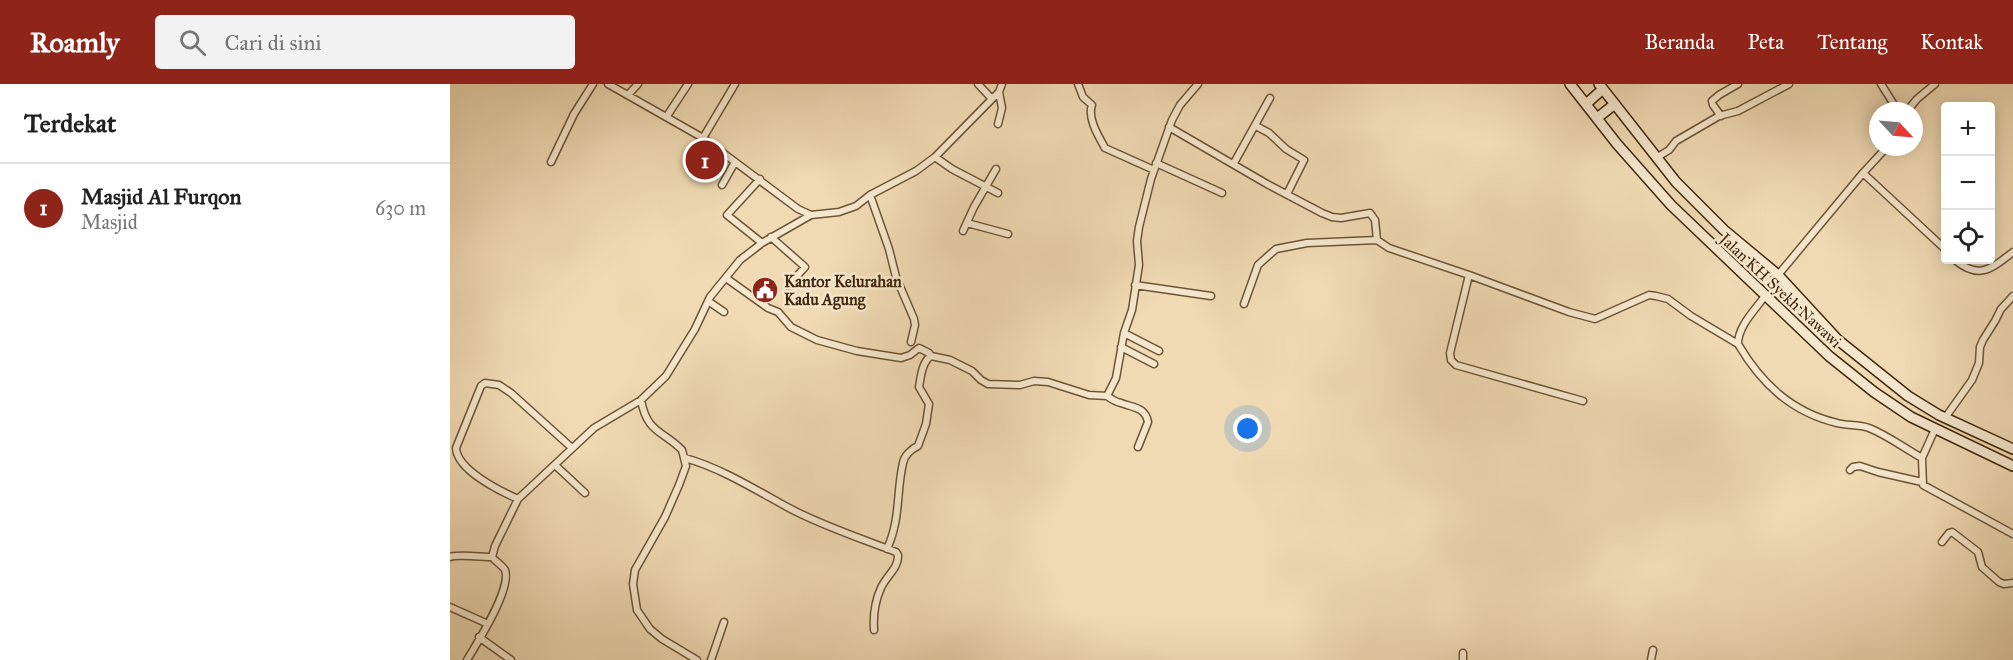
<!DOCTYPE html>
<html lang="id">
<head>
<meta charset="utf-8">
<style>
  :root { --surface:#fff; --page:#f2f2f2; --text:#222; --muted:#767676; --line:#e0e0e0; --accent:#8f2418 }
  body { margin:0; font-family:"IM FELL Great Primer",serif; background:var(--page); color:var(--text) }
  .controls { position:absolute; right:18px; top:18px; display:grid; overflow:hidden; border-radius:6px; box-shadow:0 3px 15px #0003 }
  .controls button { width:54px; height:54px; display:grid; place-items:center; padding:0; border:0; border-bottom:2px solid var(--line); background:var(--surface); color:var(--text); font:30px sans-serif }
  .compass { position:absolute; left:1419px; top:18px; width:54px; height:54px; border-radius:50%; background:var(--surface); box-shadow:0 3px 15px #0003; rotate:116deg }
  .you { position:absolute; left:798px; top:345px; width:21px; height:21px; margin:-15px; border:4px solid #fff; border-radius:50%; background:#1a73e8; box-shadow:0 0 0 9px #1a73e833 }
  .badge { display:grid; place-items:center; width:39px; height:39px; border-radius:50%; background:var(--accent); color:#fff; font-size:20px; font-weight:700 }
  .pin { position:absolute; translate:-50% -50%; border:3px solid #fff; box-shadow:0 2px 6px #0006 }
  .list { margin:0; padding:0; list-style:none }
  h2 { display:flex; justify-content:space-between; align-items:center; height:78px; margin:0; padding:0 24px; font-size:26px }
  h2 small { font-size:20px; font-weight:400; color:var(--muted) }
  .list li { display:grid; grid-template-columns:39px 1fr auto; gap:18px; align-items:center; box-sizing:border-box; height:90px; padding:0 24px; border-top:2px solid var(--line) }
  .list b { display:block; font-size:22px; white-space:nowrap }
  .list p { margin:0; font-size:20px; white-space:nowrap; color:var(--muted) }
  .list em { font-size:20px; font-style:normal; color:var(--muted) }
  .icon { flex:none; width:33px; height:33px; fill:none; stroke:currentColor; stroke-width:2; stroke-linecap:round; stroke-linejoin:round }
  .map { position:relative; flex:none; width:1563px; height:576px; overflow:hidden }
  header { display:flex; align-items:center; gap:36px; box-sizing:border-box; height:84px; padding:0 30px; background:var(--accent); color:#fff }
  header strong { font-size:28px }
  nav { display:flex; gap:33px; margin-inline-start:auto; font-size:21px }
  .search { width:420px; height:54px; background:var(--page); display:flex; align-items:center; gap:15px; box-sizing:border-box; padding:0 21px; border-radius:6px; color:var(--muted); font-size:22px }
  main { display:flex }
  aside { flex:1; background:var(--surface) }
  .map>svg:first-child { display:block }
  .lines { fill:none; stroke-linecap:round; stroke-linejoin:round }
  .minor-casing { stroke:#6e5434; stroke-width:9 }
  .secondary-casing { stroke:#432709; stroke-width:12 }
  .minor { stroke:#f5e7ce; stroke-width:6 }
  .secondary { stroke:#f5e7ce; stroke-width:9 }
  .labels { text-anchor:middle; stroke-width:5; stroke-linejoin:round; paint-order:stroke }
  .poi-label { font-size:16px; font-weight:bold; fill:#432709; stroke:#f5e7ce; text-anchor:start }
  .street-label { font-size:16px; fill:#432709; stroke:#f5e7ce }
</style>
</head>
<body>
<header>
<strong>Roamly</strong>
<div class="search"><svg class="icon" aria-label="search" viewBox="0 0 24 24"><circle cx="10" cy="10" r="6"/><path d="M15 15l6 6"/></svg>Cari di sini</div>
<nav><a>Beranda</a><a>Peta</a><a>Tentang</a><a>Kontak</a></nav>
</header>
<main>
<aside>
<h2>Terdekat<small></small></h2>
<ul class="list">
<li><span class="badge">1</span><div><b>Masjid Al Furqon</b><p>Masjid</p></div><em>630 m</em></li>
</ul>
</aside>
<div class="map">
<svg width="1563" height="576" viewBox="0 0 1563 576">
  <rect width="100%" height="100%" fill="#efdab3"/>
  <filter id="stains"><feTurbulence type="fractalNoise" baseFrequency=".00333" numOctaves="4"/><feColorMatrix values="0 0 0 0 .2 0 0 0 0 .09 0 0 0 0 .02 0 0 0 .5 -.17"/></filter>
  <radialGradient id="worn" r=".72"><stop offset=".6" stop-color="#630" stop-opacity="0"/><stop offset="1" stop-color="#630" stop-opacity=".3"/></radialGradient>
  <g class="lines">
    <defs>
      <path id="minor" d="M158,0L253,54L348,125L361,131
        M528,0L542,15
        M628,0L633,13L642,21C637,34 649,53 655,64L704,86
        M1431,0L1448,27
        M178,11L188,0
        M1457,27L1467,15L1485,0
        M217,32L238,0
        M1271,32L1263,21L1262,17L1269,11L1288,0
        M548,40L552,24L549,8
        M806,42L819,49L836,65L854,76L837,110
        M719,43L817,100L872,129L882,133L891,134L920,129L925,136L927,156L939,164L1019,191L1119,228L1145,235L1199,211L1206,212L1218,215L1241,232L1288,260
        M253,54L285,0
        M485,73L502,85L548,109
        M1206,74L1219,66L1226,57L1269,32L1288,27L1339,0
        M101,78L124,30L143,0
        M706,79L772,109
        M784,79L820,14
        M1413,89L1496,166
        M310,95L277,131L312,159
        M272,101L285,78
        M420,111L439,165L446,193L464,235L465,241L461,258
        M517,139L558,150
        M513,147L524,123L546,85
        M321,153L355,183L338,202
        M1505,176C1529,196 1541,185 1563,168
        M1019,191L1000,269L1001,276L1006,281L1133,317
        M1328,191L1413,89L1437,63
        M276,194L318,224L328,228L341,243L367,256L407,267L451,274L460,271L469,264L479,269L481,272
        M685,201L761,212
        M1315,212C1305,226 1288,242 1288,260C1311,299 1341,328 1387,339C1397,342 1408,340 1419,344C1437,351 1454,364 1472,374
        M258,217L274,228
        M794,220L808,181L826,165L857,159L927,156
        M674,249L709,267
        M671,263L704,280
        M191,316C197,349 212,346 232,366L236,382L229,401L215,433L185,486L183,500L187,526L200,545L212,555L247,576
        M1495,334L1522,296L1529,279L1530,263L1533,256L1545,237L1551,225L1563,212
        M1485,345L1472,374L1473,401L1563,450
        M688,363L698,338C695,323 684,324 671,319C666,318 661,315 657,312L666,294L674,249L682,226L689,181L687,157L689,143L701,95L722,36L730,21L748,0
        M235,374C271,384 306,406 339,424C373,442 410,454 446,468L448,471C449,484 436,492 431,504C425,517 423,531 424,546
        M105,381L135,409
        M1400,386L1403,383L1410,382L1428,388L1472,398
        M68,415C50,407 7,386 6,364L31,302L35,299L49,301L61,309L122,364
        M1492,458L1499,449L1502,448L1528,468L1532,483L1549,498L1554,500L1563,499
        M437,465C451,434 446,409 453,379C454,372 461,365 468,362L476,340L479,320L469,303C471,292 472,278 481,272L500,276L522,287L531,296L538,300L570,301L584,297L598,298L639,311L657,312
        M0,473C7,470 32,473 42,473L45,462L68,415L144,344L191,316L216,292L245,245L260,213L290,176L312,159L361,131L389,128L406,122L420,111L466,87L485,73L542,15L549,8L552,0
        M0,523L38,540
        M29,553L61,576
        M17,576C27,559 62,505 55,486C52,481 46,478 42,473
        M261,576L274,538
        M1013,576V569
        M1201,576L1203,566"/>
      <path id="secondary" d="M1120,0L1167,60L1221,121L1379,272L1424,308L1461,333L1563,382
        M1149,0L1226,98L1274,146L1328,191L1388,256L1458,312L1489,331L1563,365
        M1136,20L1153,5
        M1147,34L1165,20"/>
    </defs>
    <use href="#minor" class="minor-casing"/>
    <use href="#secondary" class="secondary-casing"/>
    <use href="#minor" class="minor"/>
    <use href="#secondary" class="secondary"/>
  </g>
  <defs>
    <symbol id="civic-disc" viewBox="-11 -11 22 22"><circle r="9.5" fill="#8f2418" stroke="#f5e7ce"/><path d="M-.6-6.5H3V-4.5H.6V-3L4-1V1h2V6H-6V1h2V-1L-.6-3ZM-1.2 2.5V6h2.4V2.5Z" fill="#fff"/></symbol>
  </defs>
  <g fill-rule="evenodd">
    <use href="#civic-disc" x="300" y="191" width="30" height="30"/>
  </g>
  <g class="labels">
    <g class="poi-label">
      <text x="334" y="203">Kantor Kelurahan<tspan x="334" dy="18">Kadu Agung</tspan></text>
    </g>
    <g class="street-label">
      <text transform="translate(1331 206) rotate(43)" y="6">Jalan KH Syekh Nawawi</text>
    </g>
  </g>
  <rect width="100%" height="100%" filter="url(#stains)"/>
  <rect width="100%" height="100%" fill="url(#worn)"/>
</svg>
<div class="controls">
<button>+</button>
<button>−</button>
<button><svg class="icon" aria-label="locate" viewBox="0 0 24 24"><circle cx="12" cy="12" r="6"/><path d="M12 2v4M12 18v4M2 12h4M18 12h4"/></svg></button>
</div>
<svg class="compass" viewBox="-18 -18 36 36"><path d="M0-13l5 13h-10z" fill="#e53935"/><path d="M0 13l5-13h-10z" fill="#767676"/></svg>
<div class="you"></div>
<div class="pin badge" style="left:255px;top:76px">1</div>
</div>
</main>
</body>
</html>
